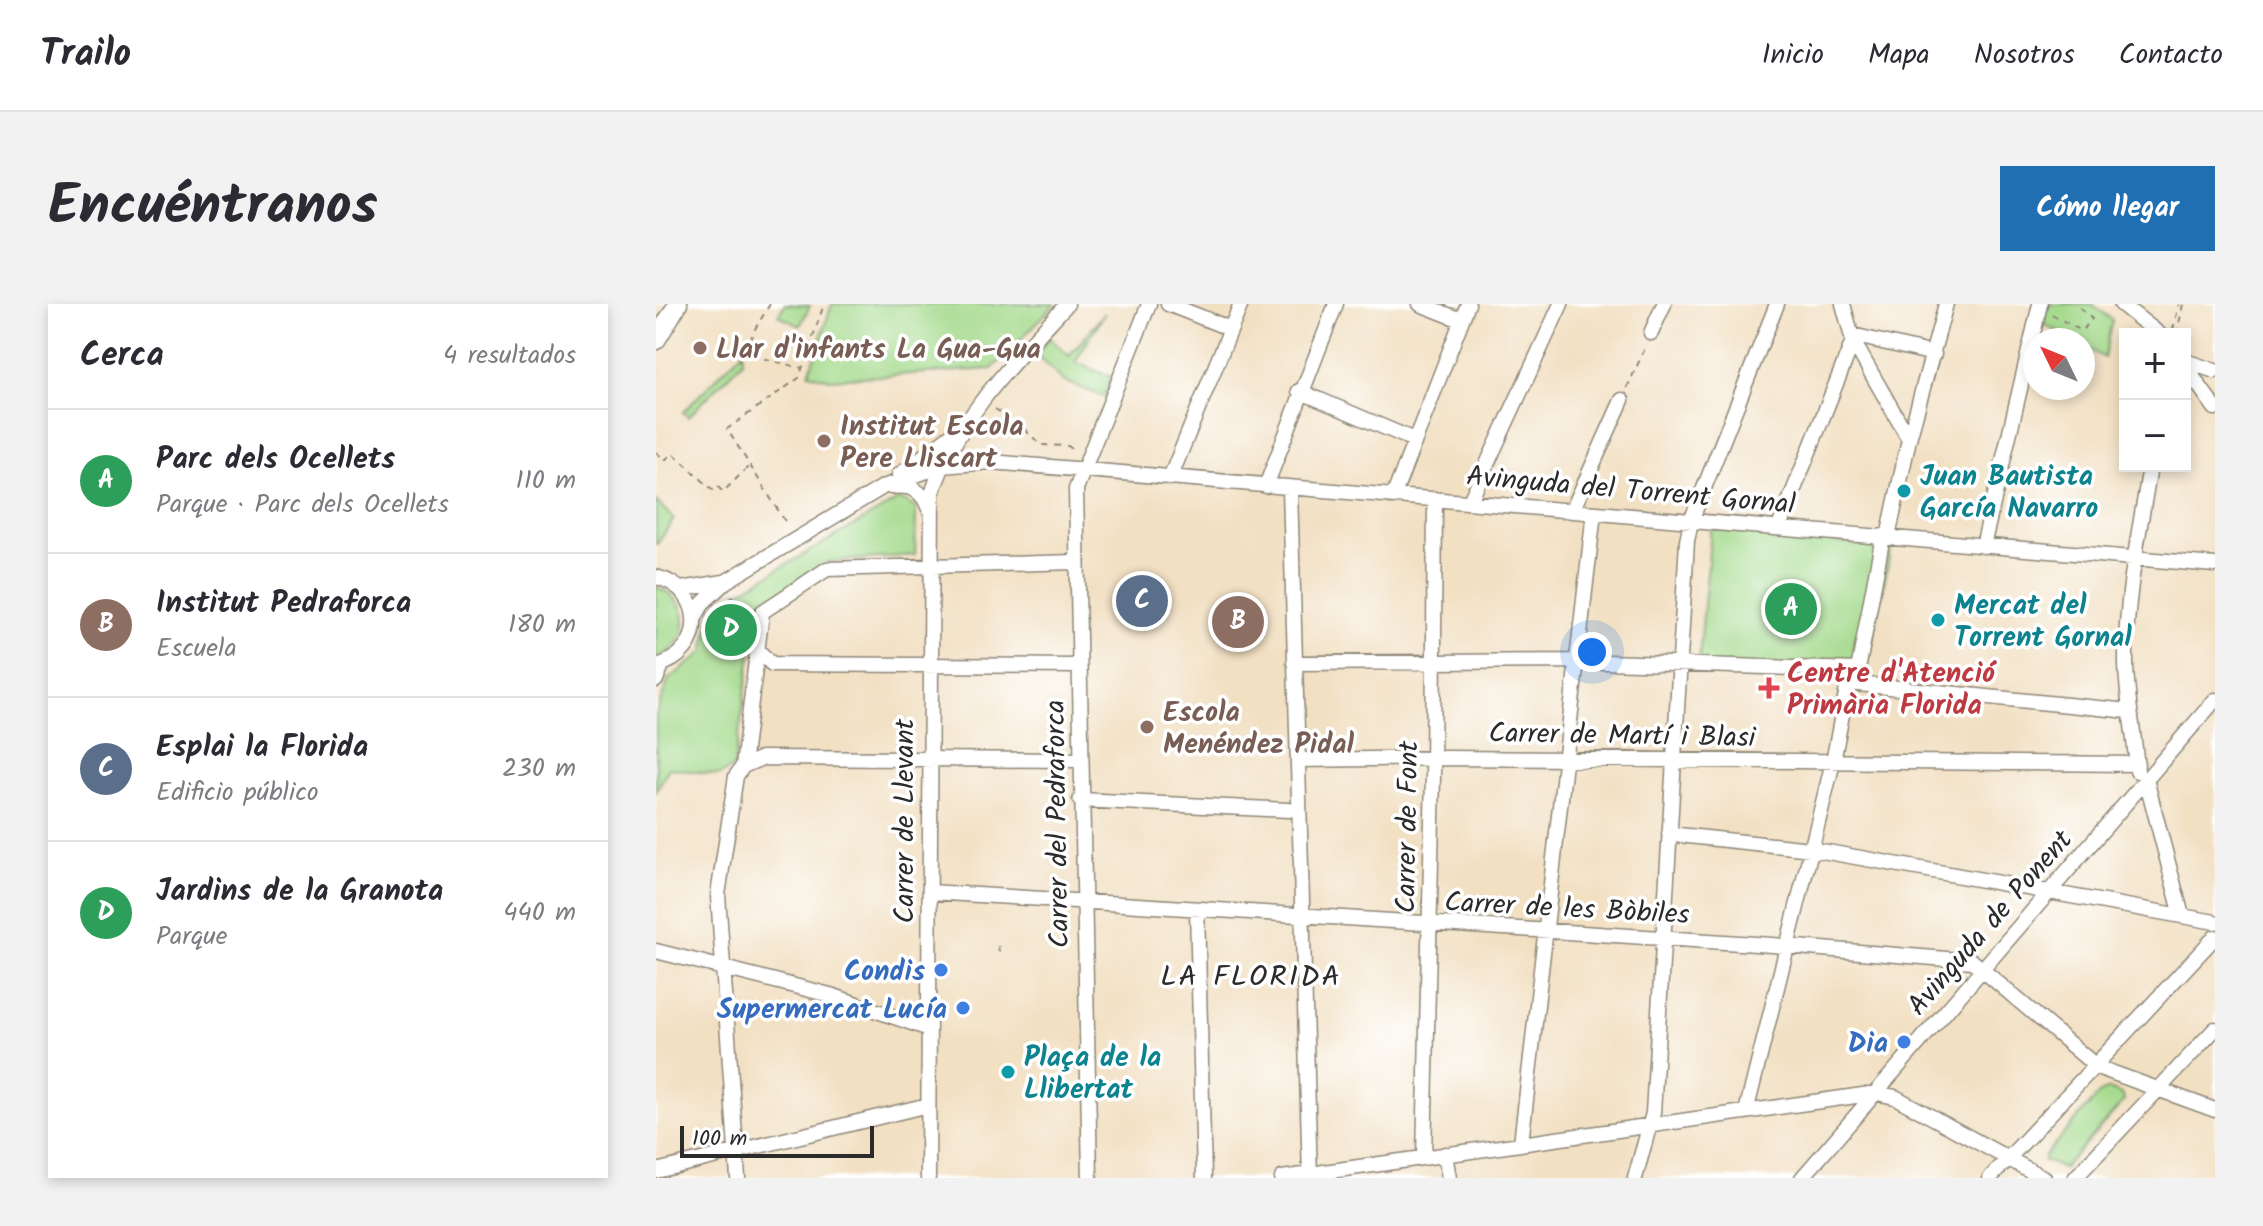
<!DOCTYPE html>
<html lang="es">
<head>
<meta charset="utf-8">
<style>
  :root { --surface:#fff; --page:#f2f2f3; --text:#2b2b33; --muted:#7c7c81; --line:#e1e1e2; --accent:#1f6fb2 }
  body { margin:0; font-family:Kalam,sans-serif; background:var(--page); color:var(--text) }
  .controls { position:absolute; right:24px; top:24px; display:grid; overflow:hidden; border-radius:0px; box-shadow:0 4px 12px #0003 }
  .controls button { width:72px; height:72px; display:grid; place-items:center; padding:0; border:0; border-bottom:2px solid var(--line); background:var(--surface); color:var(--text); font:40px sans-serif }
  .compass { position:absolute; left:1367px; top:24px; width:72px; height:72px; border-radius:50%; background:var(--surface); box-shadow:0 4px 12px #0003; rotate:313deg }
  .scale { position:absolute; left:24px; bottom:20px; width:194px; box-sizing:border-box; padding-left:8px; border:4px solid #2b2b2b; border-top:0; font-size:22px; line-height:28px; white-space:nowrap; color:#2b2b2b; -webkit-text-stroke:6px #fff; paint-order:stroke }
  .you { position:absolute; left:936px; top:348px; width:28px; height:28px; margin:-20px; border:6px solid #fff; border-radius:50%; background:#1a73e8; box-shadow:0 0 0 12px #1a73e833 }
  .badge { display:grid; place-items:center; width:52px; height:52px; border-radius:50%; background:var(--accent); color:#fff; font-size:26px; font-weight:700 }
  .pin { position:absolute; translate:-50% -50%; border:4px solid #fff; box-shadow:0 2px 8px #0006 }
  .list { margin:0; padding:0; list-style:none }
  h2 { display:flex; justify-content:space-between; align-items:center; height:104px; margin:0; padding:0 32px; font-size:34px }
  h2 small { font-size:26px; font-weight:400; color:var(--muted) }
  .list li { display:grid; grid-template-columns:52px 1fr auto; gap:24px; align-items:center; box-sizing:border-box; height:144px; padding:0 32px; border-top:2px solid var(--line) }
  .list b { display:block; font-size:30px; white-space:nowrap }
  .list p { margin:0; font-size:26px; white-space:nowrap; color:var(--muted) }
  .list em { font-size:26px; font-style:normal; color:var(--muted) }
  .map { position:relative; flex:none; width:1559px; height:874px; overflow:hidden; border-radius:0px }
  header { display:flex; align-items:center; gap:48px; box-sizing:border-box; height:112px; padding:0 40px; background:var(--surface); border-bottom:2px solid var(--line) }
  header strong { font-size:38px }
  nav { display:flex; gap:44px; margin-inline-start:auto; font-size:28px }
  .intro { display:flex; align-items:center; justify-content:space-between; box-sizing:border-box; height:192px; padding:0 48px }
  h1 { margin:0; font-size:56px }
  .button { padding:20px 36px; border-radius:0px; background:var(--accent); color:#fff; font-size:28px; font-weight:700 }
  main { display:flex; gap:48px; padding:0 48px }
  aside { flex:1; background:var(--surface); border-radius:0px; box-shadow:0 4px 12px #0003 }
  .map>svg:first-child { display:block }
  .green { fill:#a3d98a; stroke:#67825a; stroke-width:2 }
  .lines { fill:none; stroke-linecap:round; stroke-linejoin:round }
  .minor-casing { stroke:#8e8677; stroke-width:17 }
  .major-casing { stroke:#8e8677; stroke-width:21 }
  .path { stroke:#8e8677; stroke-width:2; stroke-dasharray:6 6; stroke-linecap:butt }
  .minor { stroke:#fff; stroke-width:14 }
  .major { stroke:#fff; stroke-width:18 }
  .education-dot { fill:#8d6e63; stroke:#fff; stroke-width:3 }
  .culture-dot { fill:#0f9aa8; stroke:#fff; stroke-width:3 }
  .health-dot { fill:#e0444e; stroke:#fff; stroke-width:3 }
  .shop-dot { fill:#3f7fe0; stroke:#fff; stroke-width:3 }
  .labels { text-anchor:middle; stroke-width:7; stroke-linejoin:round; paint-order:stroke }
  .education-label { font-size:28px; font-weight:bold; fill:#785e54; stroke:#fff; text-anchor:start }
  .culture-label { font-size:28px; font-weight:bold; fill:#0d838f; stroke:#fff; text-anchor:start }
  .street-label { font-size:28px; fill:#2b2b2b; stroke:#fff }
  .health-label { font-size:28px; font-weight:bold; fill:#be3a42; stroke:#fff; text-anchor:start }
  .shop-label { font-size:28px; font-weight:bold; fill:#366cbe; stroke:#fff; text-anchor:end }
  .neighbourhood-label { font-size:30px; letter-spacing:2px; fill:#2b2b2b; stroke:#fff }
</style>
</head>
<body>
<header>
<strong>Trailo</strong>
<nav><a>Inicio</a><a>Mapa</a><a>Nosotros</a><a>Contacto</a></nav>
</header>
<div class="intro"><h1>Encuéntranos</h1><a class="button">Cómo llegar</a></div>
<main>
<aside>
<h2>Cerca<small>4 resultados</small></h2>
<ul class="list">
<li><span class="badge" style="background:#2e9e5b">A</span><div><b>Parc dels Ocellets</b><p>Parque · Parc dels Ocellets</p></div><em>110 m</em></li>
<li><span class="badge" style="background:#8d6e63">B</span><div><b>Institut Pedraforca</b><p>Escuela</p></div><em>180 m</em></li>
<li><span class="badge" style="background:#5c6f8a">C</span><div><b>Esplai la Florida</b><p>Edificio público</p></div><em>230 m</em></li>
<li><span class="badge" style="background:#2e9e5b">D</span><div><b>Jardins de la Granota</b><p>Parque</p></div><em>440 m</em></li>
</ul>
</aside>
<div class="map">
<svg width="1559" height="874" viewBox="0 0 1559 874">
  <rect width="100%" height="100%" fill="#fff"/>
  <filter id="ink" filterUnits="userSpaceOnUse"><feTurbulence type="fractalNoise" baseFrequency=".0125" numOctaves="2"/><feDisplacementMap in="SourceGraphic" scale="16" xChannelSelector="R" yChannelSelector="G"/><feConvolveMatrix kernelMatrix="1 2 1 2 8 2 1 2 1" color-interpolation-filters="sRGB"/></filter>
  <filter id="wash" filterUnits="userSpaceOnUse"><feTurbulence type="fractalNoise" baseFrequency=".006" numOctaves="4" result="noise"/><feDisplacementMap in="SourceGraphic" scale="32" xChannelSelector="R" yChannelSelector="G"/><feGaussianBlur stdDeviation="1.8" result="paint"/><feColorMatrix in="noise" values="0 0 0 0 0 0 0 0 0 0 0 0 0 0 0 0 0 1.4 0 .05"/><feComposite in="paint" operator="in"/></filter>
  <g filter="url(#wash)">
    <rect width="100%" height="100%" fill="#f2e0c3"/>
    <path class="green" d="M129,0L154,2L144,22L122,11Z
      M176,0H399L336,65L174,75L153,69Z
      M1392,0H1436L1456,16L1448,54L1427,42V36H1417L1388,20Z
      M449,9L419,58L455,73L448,93L407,77L380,50L394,34L413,52Z
      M87,47V57L32,113L27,108Z
      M244,195L260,204L259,251L172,258L102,304L78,463L64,471L13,464L0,487V410L13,375L48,348L57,303Z
      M0,197L18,215L1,240H0Z
      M1055,225L1235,244L1208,379L1042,365Z
      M0,283C38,294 37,342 0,354Z
      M1453,785L1466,790L1469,796L1407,864L1388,857V852L1445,788Z"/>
  </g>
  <g filter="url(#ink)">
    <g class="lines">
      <defs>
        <path id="minor" d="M512,0L575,25
          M764,0L805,16
          M1187,0L1197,37L1253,135
          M1465,0L1503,30
          M995,29L1008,0
          M1196,31L1278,50
          M1529,57L1559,67
          M1529,62L1559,104
          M643,87L758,136
          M243,171L299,128
          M514,174L585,0
          M610,182L680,0
          M235,183C255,181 266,185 273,205
          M634,185L654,874
          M737,193L812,0
          M814,197L905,0
          M916,207L966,96
          M1123,223L1197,37
          M1232,233L1253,135L1290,0
          M1327,242L1384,0
          M0,273C51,285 51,350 0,362
          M25,285L68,278
          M39,314L47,299L69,278L227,183L285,162L335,158L1559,261
          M101,346L116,360L422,362
          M638,359L918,357L1202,366
          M0,376L6,361
          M1192,379L1473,407
          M642,456L790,454L1481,460
          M87,462L106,454L424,456
          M1481,467C1479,430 1470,394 1470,357C1469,292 1484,226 1494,162
          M1490,475L1526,612
          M424,496L633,506
          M1013,530L1155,545L1559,618
          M274,588L1116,641L1316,657L1441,763L1559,806
          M541,605L548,874
          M0,647L178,692L273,725
          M1090,808L1177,458L1192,379L1202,366L1227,232
          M865,839L938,209
          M789,850L793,874
          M768,853L777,472L779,195
          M0,867L272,801
          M82,874L62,591L80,472L87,462L106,308L171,265L419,258
          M272,874L276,190C301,113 358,58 411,0
          M434,874L420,185L493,0
          M626,874L1221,789L1239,793L1388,874
          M979,874L997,809L1031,237L1035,217L1121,0
          M1146,874L1559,396
          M1334,874L1559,633
          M1419,874L1559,725"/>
        <path id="major" d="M0,36L22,0"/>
      </defs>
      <use href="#minor" class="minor-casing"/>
      <use href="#major" class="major-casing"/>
      <path class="path" d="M114,0L96,30L93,51L146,64
        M1396,11L1426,27L1436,15L1420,0
        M1517,26L1523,0
        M1521,30L1527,0
        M971,84L990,42
        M339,105L362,119L385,141L412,142L420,148
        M0,148L9,156L17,149L57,186L61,182L67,188L93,162
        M129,217L71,125L143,74L168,0
        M75,293L90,307
        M342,642L343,648"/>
      <use href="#minor" class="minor"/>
      <use href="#major" class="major"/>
    </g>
  </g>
  <g class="education-dot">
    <circle cx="44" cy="44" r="8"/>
    <circle cx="168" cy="137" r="8"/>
    <circle cx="491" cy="423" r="8"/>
  </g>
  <g class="culture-dot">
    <circle cx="1248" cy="187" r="8"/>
    <circle cx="1282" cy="316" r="8"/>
    <circle cx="352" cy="768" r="8"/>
  </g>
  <path class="health-dot" d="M1109 372h8v8h8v8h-8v8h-8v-8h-8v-8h8z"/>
  <g class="shop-dot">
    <circle cx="285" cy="666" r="8"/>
    <circle cx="307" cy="704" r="8"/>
    <circle cx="1248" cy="738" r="8"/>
  </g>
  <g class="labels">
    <g class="education-label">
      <text x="60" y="54">Llar d'infants La Gua-Gua</text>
      <text x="184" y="131">Institut Escola<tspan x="184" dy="32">Pere Lliscart</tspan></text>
      <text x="507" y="417">Escola<tspan x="507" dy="32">Menéndez Pidal</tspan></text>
    </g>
    <g class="culture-label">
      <text x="1264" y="181">Juan Bautista<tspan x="1264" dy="32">García Navarro</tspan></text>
      <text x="1298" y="310">Mercat del<tspan x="1298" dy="32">Torrent Gornal</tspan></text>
      <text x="368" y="762">Plaça de la<tspan x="368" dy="32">Llibertat</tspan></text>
    </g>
    <g class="street-label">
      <text transform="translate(975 185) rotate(5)" y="10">Avinguda del Torrent Gornal</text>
      <text transform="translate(966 430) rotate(1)" y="10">Carrer de Martí i Blasi</text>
      <text transform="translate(247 517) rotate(-90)" y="10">Carrer de Llevant</text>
      <text transform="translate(400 520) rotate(-91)" y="10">Carrer del Pedraforca</text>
      <text transform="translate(750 523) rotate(-89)" y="10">Carrer de Font</text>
      <text transform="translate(911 603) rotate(3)" y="10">Carrer de les Bòbiles</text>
      <text transform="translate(1333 618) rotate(-49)" y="10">Avinguda de Ponent</text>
    </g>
    <g class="health-label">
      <text x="1131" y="378">Centre d'Atenció<tspan x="1131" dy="32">Primària Florida</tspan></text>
    </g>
    <g class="shop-label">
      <text x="269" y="676">Condis</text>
      <text x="291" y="714">Supermercat Lucía</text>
      <text x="1232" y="748">Dia</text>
    </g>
    <g class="neighbourhood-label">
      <text x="595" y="682">LA FLORIDA</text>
    </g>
  </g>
</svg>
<div class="controls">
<button>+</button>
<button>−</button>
</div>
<svg class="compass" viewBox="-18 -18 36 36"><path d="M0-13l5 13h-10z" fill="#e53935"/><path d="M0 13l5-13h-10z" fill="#7c7c81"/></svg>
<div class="scale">100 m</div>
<div class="you"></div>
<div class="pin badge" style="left:1135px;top:305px;background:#2e9e5b">A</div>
<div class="pin badge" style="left:582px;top:318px;background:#8d6e63">B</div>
<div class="pin badge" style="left:486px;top:297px;background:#5c6f8a">C</div>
<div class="pin badge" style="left:75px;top:326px;background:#2e9e5b">D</div>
</div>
</main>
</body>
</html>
